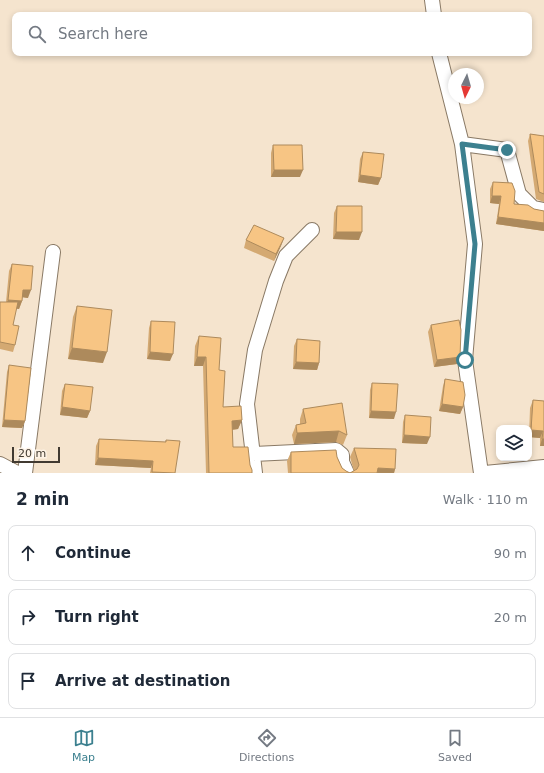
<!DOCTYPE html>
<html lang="en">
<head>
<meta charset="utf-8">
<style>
  :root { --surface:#fff; --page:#f2f2f3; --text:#1f2937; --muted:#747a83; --line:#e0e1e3; --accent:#3c808f }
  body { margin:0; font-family:"DejaVu Sans",sans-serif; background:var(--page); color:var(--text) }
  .controls { position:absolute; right:12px; bottom:12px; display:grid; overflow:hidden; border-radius:8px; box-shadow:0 2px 6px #0003 }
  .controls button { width:36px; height:36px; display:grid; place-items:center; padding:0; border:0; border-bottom:1px solid var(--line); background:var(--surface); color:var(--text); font:20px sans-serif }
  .compass { position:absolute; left:448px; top:68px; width:36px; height:36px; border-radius:50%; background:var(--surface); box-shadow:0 2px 6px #0003; rotate:185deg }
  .scale { position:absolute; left:12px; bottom:10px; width:48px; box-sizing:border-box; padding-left:4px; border:2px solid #413a31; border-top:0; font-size:11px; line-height:14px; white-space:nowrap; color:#413a31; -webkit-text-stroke:3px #fdf2e5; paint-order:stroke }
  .stop { position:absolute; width:12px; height:12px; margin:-9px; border:3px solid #3c808f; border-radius:50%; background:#fff }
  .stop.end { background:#3c808f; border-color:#fff; box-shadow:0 1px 4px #0008 }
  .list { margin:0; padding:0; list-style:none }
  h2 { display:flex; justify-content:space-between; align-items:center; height:52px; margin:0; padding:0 16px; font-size:17px }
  h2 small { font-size:13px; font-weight:400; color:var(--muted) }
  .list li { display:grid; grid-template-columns:26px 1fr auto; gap:12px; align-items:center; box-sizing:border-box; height:56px; margin:0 8px 8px; padding:0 8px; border:1px solid var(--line); border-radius:8px }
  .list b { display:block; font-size:15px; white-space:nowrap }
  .list em { font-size:13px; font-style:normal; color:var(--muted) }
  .icon { flex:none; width:22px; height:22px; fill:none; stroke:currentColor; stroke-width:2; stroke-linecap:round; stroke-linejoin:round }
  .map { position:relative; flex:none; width:544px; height:473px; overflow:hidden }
  .search { position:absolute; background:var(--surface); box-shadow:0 2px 6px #0003; left:12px; right:12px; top:12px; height:44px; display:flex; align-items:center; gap:10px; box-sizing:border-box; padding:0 14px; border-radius:8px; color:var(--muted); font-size:15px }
  .sheet { height:244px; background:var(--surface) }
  nav { display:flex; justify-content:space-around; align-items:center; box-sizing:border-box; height:56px; border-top:1px solid var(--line); background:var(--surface); font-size:11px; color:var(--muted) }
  nav a { display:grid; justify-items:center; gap:2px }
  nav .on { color:var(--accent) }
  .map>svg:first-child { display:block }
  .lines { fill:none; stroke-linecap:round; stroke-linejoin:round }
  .street-casing { stroke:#897965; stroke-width:16 }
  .street { stroke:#fff; stroke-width:14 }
  .wall { fill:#d4a972 }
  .shaded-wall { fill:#ad8a5c }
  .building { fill:#f7c584; stroke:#ad8a5c }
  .route { stroke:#3c808f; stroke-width:5 }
</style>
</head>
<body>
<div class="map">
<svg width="544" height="473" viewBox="0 0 544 473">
  <rect width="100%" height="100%" fill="#f5e4ce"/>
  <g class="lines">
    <defs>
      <path id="street" d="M432,0L434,15
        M439,53L462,144L507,150L519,194L533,208L544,210
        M462,144L475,244L465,360L481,473
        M253,454L336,450L342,455V462L347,473
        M0,464L17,473
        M25,473L53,252
        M255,473L247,404L255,350L276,281L286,256L312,230
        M485,473L544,467"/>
    </defs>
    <use href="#street" class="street-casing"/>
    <use href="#street" class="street"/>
  </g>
  <path class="wall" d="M530,134L544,136V202L536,199L528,141Z
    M273,145L300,177H271V153Z
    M363,152L381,178L378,185L358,182L360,159Z
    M493,182L514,204L534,209L544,211V231L496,224L499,204L490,203V189Z
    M337,206L359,240L333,239L334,213Z
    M284,238L274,261L244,248L246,240Z
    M12,264L28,298L22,297V301L19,309L16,308L13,325L15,345L13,352L0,349V302H6L9,271Z
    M77,306L103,363L68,359L73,317Z
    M151,321L170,361L147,359L149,328Z
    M431,325L457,364L434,367L428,332Z
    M199,336L219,370L223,407L242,420L238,429L232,430L233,447L250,465L252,473H206L203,366H194L195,346Z
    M297,339L319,363L317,370L293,369L294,346Z
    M9,365L25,421L22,428L2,427L7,372Z
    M445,379L463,407L460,414L439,411L443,386Z
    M372,383L394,419L369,418L370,390Z
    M65,384L90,411L87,418L60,415L62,391Z
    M533,400L544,401V446H540V438L529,437L530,408Z
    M303,409L347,435L343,445L336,442L294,444L292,435L296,425L300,424V419Z
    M405,415L427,444L402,443L403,422Z
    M99,439L165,442L166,440L175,473H150L151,468L95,465L96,446Z
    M354,448L395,469L394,473H288L287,461L291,452L337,457L342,468L346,471L350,473L354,471L350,457Z"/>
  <path class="shaded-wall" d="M274,170H303L300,177H271Z
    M360,175L381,178L378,185L358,182Z
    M492,196H501L499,204L490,203Z
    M498,217L544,223V231L496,224Z
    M336,232H362L359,240L333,239Z
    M284,238L281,246L274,261L276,254Z
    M23,290H31L28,298L21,297Z
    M8,300L22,301L19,309L5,307Z
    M72,348L107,352L103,363L68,359Z
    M150,352L173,354L170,361L147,359Z
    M197,357H206L203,366H194Z
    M460,357L457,364L434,367L437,360Z
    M296,362L319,363L317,370L293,369Z
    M442,404L463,407L460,414L439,411Z
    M62,407L90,411L87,418L60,415Z
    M371,411L396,412L394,419L369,418Z
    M4,420L25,421L22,428L2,427Z
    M242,420L238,429L229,430L232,421Z
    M531,430L543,431L540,438L529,437Z
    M339,431L336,442L294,444L297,433Z
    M404,435L430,437L427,444L402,443Z
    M542,439H544V446H540Z
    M98,458L153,461L151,468L95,465Z
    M378,468L395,469L394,473H376Z"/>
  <path class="building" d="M530,134L544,136V194L539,192Z
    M273,145H302L303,170H274Z
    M363,152L384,154L381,178L360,175Z
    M493,182L512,183L515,191L514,204L528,205L534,209L544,211V223L498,217L501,196H492Z
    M337,206H362V232H336Z
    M254,225L284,238L276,254L246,240Z
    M12,264L33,266L31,290H23L22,301L8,300Z
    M0,302H18L13,325L19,326L15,345L0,342Z
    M77,306L112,310L107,352L72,348Z
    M459,320L461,330L460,357L437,360L431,325Z
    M151,321L175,322L173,354L150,352Z
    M199,336L221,338L219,370L225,371L223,407L241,406L242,420L232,421L233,447H248L250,465L252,470V473H209L206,357H197Z
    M297,339L320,341L319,363L296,362Z
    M9,365L31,368L25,421L4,420Z
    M445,379L463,382L465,395L463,407L442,404Z
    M372,383L398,384L396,412L371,411Z
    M65,384L93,387L90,411L62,407Z
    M533,400L544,401V439H542L543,431L531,430Z
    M342,403L347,435L339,431L297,433L296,425L306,423L303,409Z
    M405,415L431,417L430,437L404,435Z
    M99,439L166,442V440L180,441L175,473L152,472L153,461L98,458Z
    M354,448L396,449L395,469L378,468L377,473H291V452L336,450L337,457L342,468L346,471L350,473L357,469L359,465Z"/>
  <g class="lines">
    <path class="route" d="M465,360L475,244L462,144L507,150"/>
  </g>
</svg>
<div class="controls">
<button><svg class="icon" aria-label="layers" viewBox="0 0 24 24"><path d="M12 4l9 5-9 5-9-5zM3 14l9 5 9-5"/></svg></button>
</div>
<svg class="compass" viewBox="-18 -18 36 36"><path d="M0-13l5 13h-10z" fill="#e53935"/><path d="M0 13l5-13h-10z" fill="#747a83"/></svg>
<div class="scale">20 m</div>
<div class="stop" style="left:465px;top:360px"></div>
<div class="stop end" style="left:507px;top:150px"></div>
<div class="search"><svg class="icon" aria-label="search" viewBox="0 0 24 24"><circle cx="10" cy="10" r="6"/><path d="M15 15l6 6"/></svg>Search here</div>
</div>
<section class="sheet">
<h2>2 min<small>Walk · 110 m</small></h2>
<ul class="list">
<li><svg class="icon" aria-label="ahead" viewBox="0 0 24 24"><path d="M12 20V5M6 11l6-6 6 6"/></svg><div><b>Continue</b></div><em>90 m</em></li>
<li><svg class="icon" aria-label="right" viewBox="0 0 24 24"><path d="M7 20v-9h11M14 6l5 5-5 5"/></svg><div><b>Turn right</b></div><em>20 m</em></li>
<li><svg class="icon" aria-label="arrive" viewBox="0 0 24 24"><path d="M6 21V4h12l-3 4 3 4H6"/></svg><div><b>Arrive at destination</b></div></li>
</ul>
</section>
<nav>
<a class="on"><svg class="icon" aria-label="map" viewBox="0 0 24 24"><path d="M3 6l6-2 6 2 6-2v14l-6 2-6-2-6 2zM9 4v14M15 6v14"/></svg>Map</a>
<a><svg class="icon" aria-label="directions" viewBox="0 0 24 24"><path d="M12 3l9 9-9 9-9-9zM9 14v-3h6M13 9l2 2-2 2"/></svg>Directions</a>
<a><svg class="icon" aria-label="saved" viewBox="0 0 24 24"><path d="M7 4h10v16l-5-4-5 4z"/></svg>Saved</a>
</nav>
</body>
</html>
